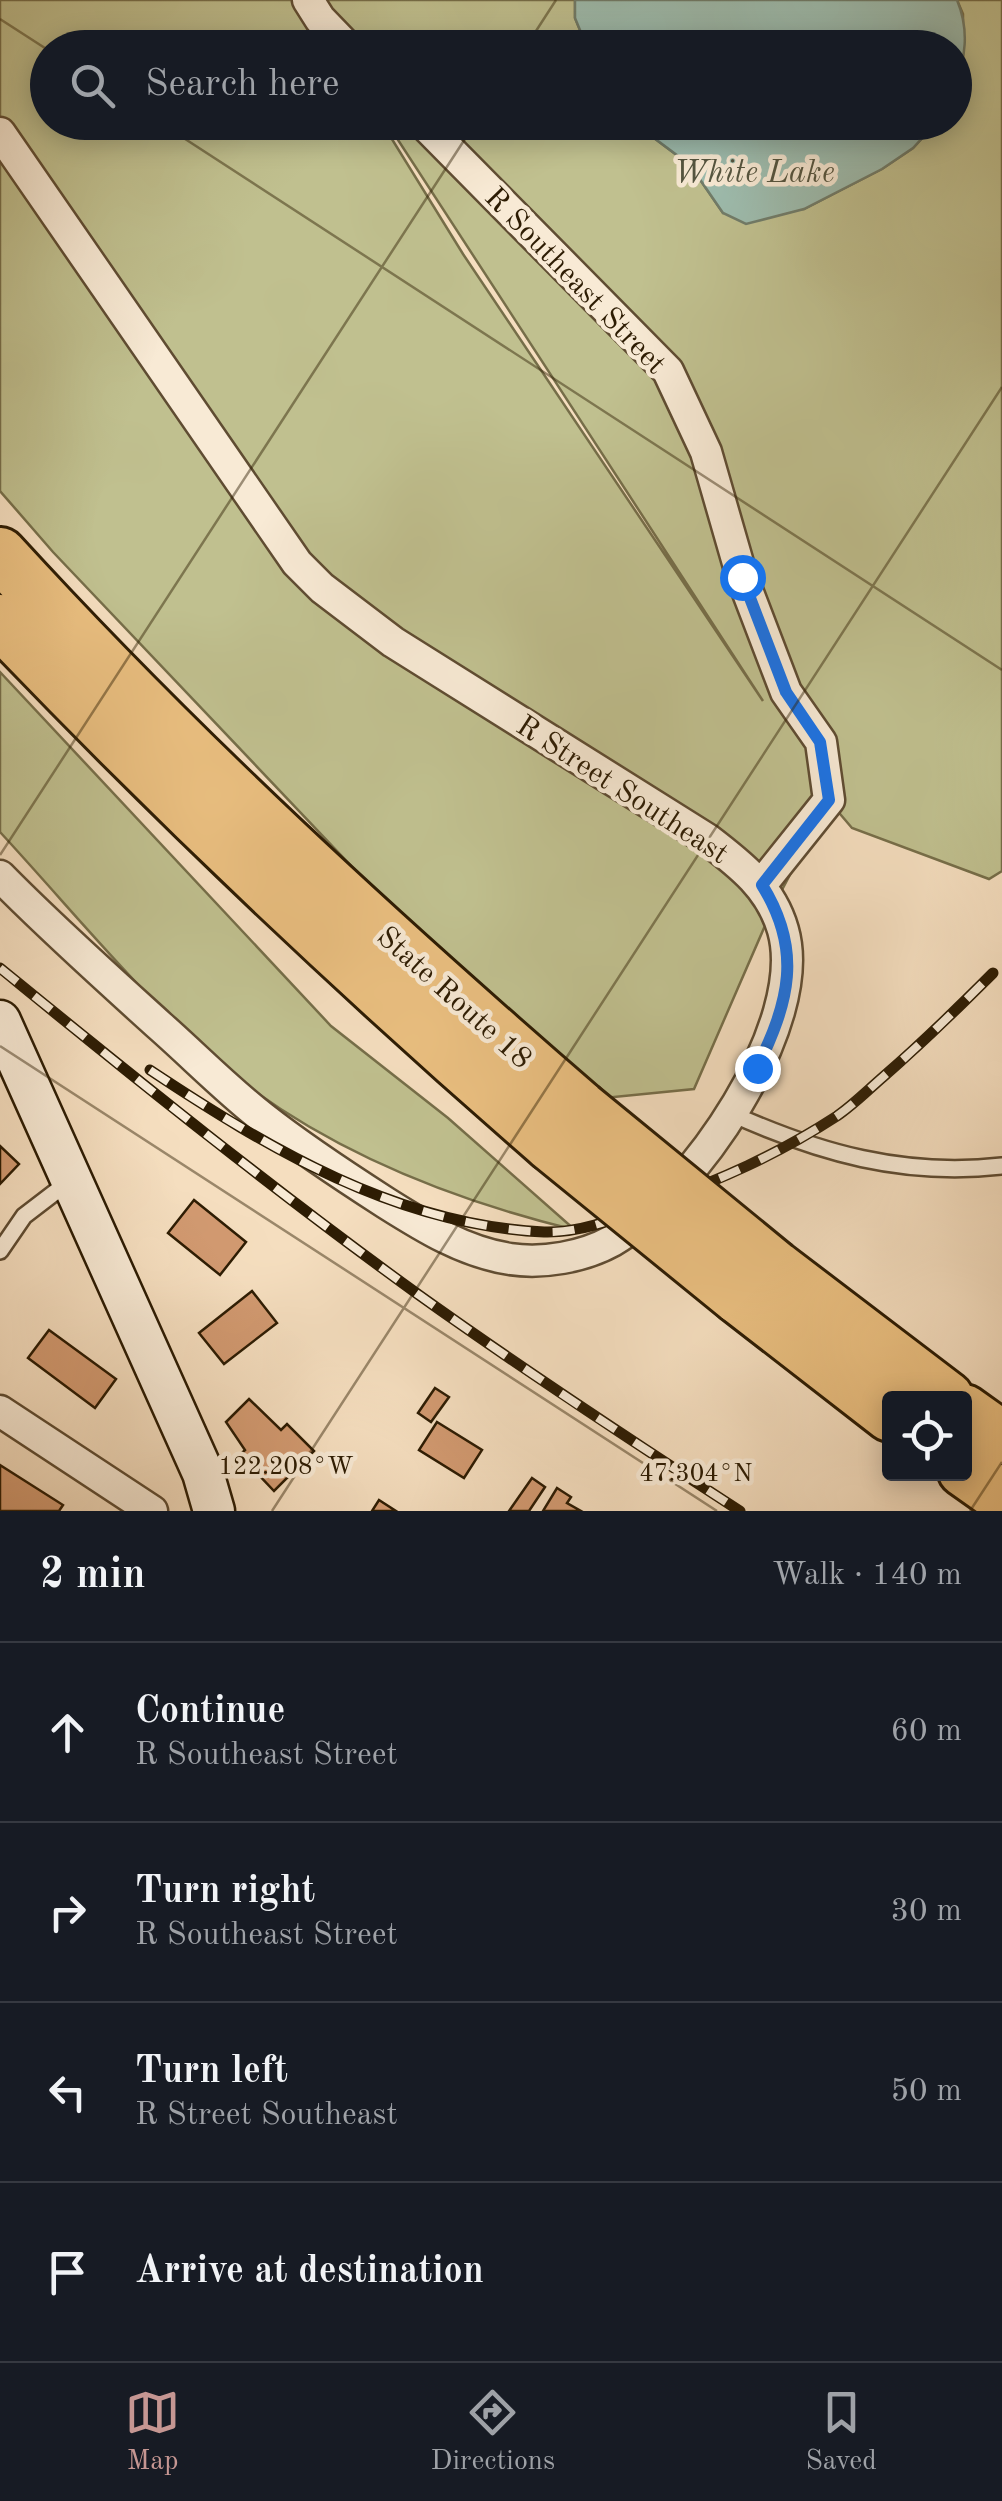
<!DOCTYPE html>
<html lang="en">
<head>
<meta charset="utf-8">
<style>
  :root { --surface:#171b24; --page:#242831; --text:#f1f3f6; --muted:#9ea1a6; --line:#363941; --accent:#c59692 }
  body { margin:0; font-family:"Old Standard TT",serif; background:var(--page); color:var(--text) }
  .controls { position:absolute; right:30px; bottom:30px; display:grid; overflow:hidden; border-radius:10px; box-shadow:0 5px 25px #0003 }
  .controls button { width:90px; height:90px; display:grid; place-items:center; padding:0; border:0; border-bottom:2px solid var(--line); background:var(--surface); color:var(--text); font:50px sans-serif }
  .stop { position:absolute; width:30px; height:30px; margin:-22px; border:8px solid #1a73e8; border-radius:50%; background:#fff }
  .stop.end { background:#1a73e8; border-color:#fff; box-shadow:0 2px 10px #0008 }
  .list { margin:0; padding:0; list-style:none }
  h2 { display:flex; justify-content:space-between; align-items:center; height:130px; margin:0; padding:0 40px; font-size:42px }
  h2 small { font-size:32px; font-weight:400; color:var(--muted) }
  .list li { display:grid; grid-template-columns:65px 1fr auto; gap:30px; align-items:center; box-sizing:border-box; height:180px; padding:0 40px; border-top:2px solid var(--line) }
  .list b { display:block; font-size:38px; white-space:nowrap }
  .list p { margin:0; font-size:32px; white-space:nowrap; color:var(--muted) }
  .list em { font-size:32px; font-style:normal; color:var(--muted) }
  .icon { flex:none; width:55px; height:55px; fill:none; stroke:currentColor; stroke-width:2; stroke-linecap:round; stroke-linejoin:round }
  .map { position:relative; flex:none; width:1002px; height:1511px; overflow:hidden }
  .search { position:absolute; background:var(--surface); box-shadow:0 5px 25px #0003; left:30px; right:30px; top:30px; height:110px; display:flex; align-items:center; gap:25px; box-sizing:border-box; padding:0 35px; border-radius:55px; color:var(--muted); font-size:38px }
  .sheet { height:850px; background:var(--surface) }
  nav { display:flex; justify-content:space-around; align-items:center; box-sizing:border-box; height:140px; border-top:2px solid var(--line); background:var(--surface); font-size:28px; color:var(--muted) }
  nav a { display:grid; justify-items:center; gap:5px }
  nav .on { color:var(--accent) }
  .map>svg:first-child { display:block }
  .green { fill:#c0c08f; stroke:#766e49; stroke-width:2.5 }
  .water { fill:#9dbcae; stroke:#707c6a; stroke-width:2.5 }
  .building { fill:#d29a71; stroke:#2d1c03; stroke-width:2.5 }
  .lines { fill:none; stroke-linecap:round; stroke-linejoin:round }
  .lane-casing { stroke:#5f4c32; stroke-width:20 }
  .street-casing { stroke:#5f4c32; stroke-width:35 }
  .secondary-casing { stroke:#2d1c03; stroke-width:45 }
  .highway-casing { stroke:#2d1c03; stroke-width:58 }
  .lane { stroke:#f8ead5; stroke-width:15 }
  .street { stroke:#f8ead5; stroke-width:30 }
  .secondary { stroke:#f8ead5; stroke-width:40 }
  .highway { stroke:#eabf80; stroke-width:52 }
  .rail-casing { stroke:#2d1c03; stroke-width:11 }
  .rail { stroke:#f8ead5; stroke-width:8; stroke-dasharray:22; stroke-linecap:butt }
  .highway-bridge-casing { stroke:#2d1c03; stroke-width:58; stroke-linecap:butt }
  .highway-bridge { stroke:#eabf80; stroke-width:52 }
  .route { stroke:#1a73e8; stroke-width:12 }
  .ticks { fill:none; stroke:#2d1c03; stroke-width:2.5; stroke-opacity:0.45 }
  .labels { text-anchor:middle; stroke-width:9; stroke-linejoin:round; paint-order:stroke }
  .street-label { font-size:30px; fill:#2d1c03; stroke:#f8ead5 }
  .water-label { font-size:32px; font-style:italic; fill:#54543f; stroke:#f8ead5 }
  .ticks-label { font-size:25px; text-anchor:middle; fill:#2d1c03; stroke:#f8ead5; stroke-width:9; stroke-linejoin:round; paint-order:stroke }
</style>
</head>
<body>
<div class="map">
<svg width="1002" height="1511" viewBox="0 0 1002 1511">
  <rect width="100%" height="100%" fill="#f5debf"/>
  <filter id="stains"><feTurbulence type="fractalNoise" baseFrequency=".002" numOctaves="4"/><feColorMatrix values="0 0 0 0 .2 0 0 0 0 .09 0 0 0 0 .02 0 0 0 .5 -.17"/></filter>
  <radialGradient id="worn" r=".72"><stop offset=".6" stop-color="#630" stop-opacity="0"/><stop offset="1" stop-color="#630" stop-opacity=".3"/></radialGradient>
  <path class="green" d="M0,0H575V18L587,47L48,48V122L382,123L463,254L763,701L387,123H634L690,165L723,213L804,209L882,169L913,148L936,123L954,122L955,89L963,66V14L957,0H1002V871L989,879L852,828L829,801L774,905L694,1089L604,1098L376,892L53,552L0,491Z
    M0,672L331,1026L448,1118L575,1230C432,1195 286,1134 180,1028C117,966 60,897 0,832Z"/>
  <path class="water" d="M575,0H957C970,31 965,58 955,89L954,48L587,47L575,18Z
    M634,123H936L913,148L882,169L804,209L746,224L723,213L690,165Z"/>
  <path class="building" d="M0,1146L19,1164L0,1184Z
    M194,1200L246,1242L220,1275L168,1233Z
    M252,1291L277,1323L224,1364L199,1333Z
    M49,1330L116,1379L95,1408L28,1358Z
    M435,1388L449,1397L431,1422L418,1413Z
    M249,1399L281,1430L287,1424L314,1451L274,1491L240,1455L245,1450L226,1422Z
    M437,1422L482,1450L464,1478L419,1450Z
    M0,1465L63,1505L59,1511H0Z
    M532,1478L545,1487L529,1511H509Z
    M557,1488L571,1497L567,1503L581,1511H543Z
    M379,1500L396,1511H372Z"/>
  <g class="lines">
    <defs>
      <path id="lane" d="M730,1113C819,1153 903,1177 1002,1166
        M0,1251L24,1216L71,1180"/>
      <path id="street" d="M308,0L320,19L348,48
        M422,122L668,371L706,452L742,577L786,692L821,742L829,800L761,885
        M0,133L297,563L322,588L393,642L707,839C741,865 771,888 783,930C810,1024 692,1195 612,1241C583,1257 543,1264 510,1259C464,1252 424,1227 386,1203C344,1176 301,1148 262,1117C226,1089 194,1056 160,1026C106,977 51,928 0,876
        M0,1411L152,1511"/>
      <path id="secondary" d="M0,1021L203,1473L214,1511"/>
      <path id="highway" d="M0,554C181,752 379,933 581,1108
        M0,621C175,804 359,978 550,1144
        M775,1267L947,1398
        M738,1297L890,1415
        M964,1411L1002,1438
        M964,1470L1002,1497"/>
    </defs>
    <use href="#lane" class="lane-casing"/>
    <use href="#street" class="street-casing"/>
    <use href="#secondary" class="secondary-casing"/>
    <use href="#highway" class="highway-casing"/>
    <use href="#lane" class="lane"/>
    <use href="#street" class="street"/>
    <use href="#secondary" class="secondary"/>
    <use href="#highway" class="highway"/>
    <defs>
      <path id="rail" d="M0,968C137,1080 275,1191 419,1295C524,1370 632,1441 740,1511
        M150,1070C269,1149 397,1225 544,1232C583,1233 617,1218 653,1204C720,1180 777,1155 837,1116C853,1105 868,1090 883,1077C921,1044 957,1009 993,973"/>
    </defs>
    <use href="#rail" class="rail-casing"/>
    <use href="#rail" class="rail"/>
    <defs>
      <path id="highway-bridge" d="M581,1108L775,1267
        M550,1144L738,1297"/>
    </defs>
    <use href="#highway-bridge" class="highway-bridge-casing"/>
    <use href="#highway-bridge" class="highway-bridge"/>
  </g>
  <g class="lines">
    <path class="route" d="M742,577L786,692L820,742L829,800L762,885C803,951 789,1002 757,1068"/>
  </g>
  <path class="ticks" d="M0,19L48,50M525,48L556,0M159,122L1002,670M0,855L476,122M0,1046L717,1511M272,1511L1002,387M970,1511L1002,1462"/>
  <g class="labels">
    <g class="street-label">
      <text transform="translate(576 280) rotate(46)" y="10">R Southeast Street</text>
      <text transform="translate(623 789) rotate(33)" y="10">R Street Southeast</text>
      <text transform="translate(455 997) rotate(42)" y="10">State Route 18</text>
    </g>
    <g class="water-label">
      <text x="754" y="182">White Lake</text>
    </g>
  </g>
  <g class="ticks-label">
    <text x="286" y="1474">122.208°W</text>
    <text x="696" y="1481">47.304°N</text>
  </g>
  <rect width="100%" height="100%" filter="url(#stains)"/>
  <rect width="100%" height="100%" fill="url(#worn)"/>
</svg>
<div class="controls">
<button><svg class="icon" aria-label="locate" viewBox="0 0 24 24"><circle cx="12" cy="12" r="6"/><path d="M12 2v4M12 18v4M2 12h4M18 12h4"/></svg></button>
</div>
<div class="stop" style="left:742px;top:577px"></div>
<div class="stop end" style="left:757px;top:1068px"></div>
<div class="search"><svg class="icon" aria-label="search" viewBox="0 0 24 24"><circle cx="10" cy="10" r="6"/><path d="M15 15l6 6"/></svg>Search here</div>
</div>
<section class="sheet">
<h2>2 min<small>Walk · 140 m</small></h2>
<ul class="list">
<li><svg class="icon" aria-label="ahead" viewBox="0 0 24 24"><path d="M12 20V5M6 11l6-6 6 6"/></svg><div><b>Continue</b><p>R Southeast Street</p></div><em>60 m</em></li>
<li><svg class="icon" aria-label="right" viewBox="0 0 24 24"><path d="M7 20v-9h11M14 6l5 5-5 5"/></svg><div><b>Turn right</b><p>R Southeast Street</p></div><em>30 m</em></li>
<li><svg class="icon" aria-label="left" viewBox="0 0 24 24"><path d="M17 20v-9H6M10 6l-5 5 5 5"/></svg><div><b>Turn left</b><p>R Street Southeast</p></div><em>50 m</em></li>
<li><svg class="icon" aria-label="arrive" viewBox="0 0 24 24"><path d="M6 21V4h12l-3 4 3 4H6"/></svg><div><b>Arrive at destination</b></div></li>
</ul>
</section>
<nav>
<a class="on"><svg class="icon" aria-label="map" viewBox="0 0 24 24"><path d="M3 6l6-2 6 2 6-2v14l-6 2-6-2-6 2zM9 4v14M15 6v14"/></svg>Map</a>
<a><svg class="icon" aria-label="directions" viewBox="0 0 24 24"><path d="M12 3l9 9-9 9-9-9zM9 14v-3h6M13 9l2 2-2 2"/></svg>Directions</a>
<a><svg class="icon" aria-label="saved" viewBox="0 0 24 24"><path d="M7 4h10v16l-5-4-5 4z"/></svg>Saved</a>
</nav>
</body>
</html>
